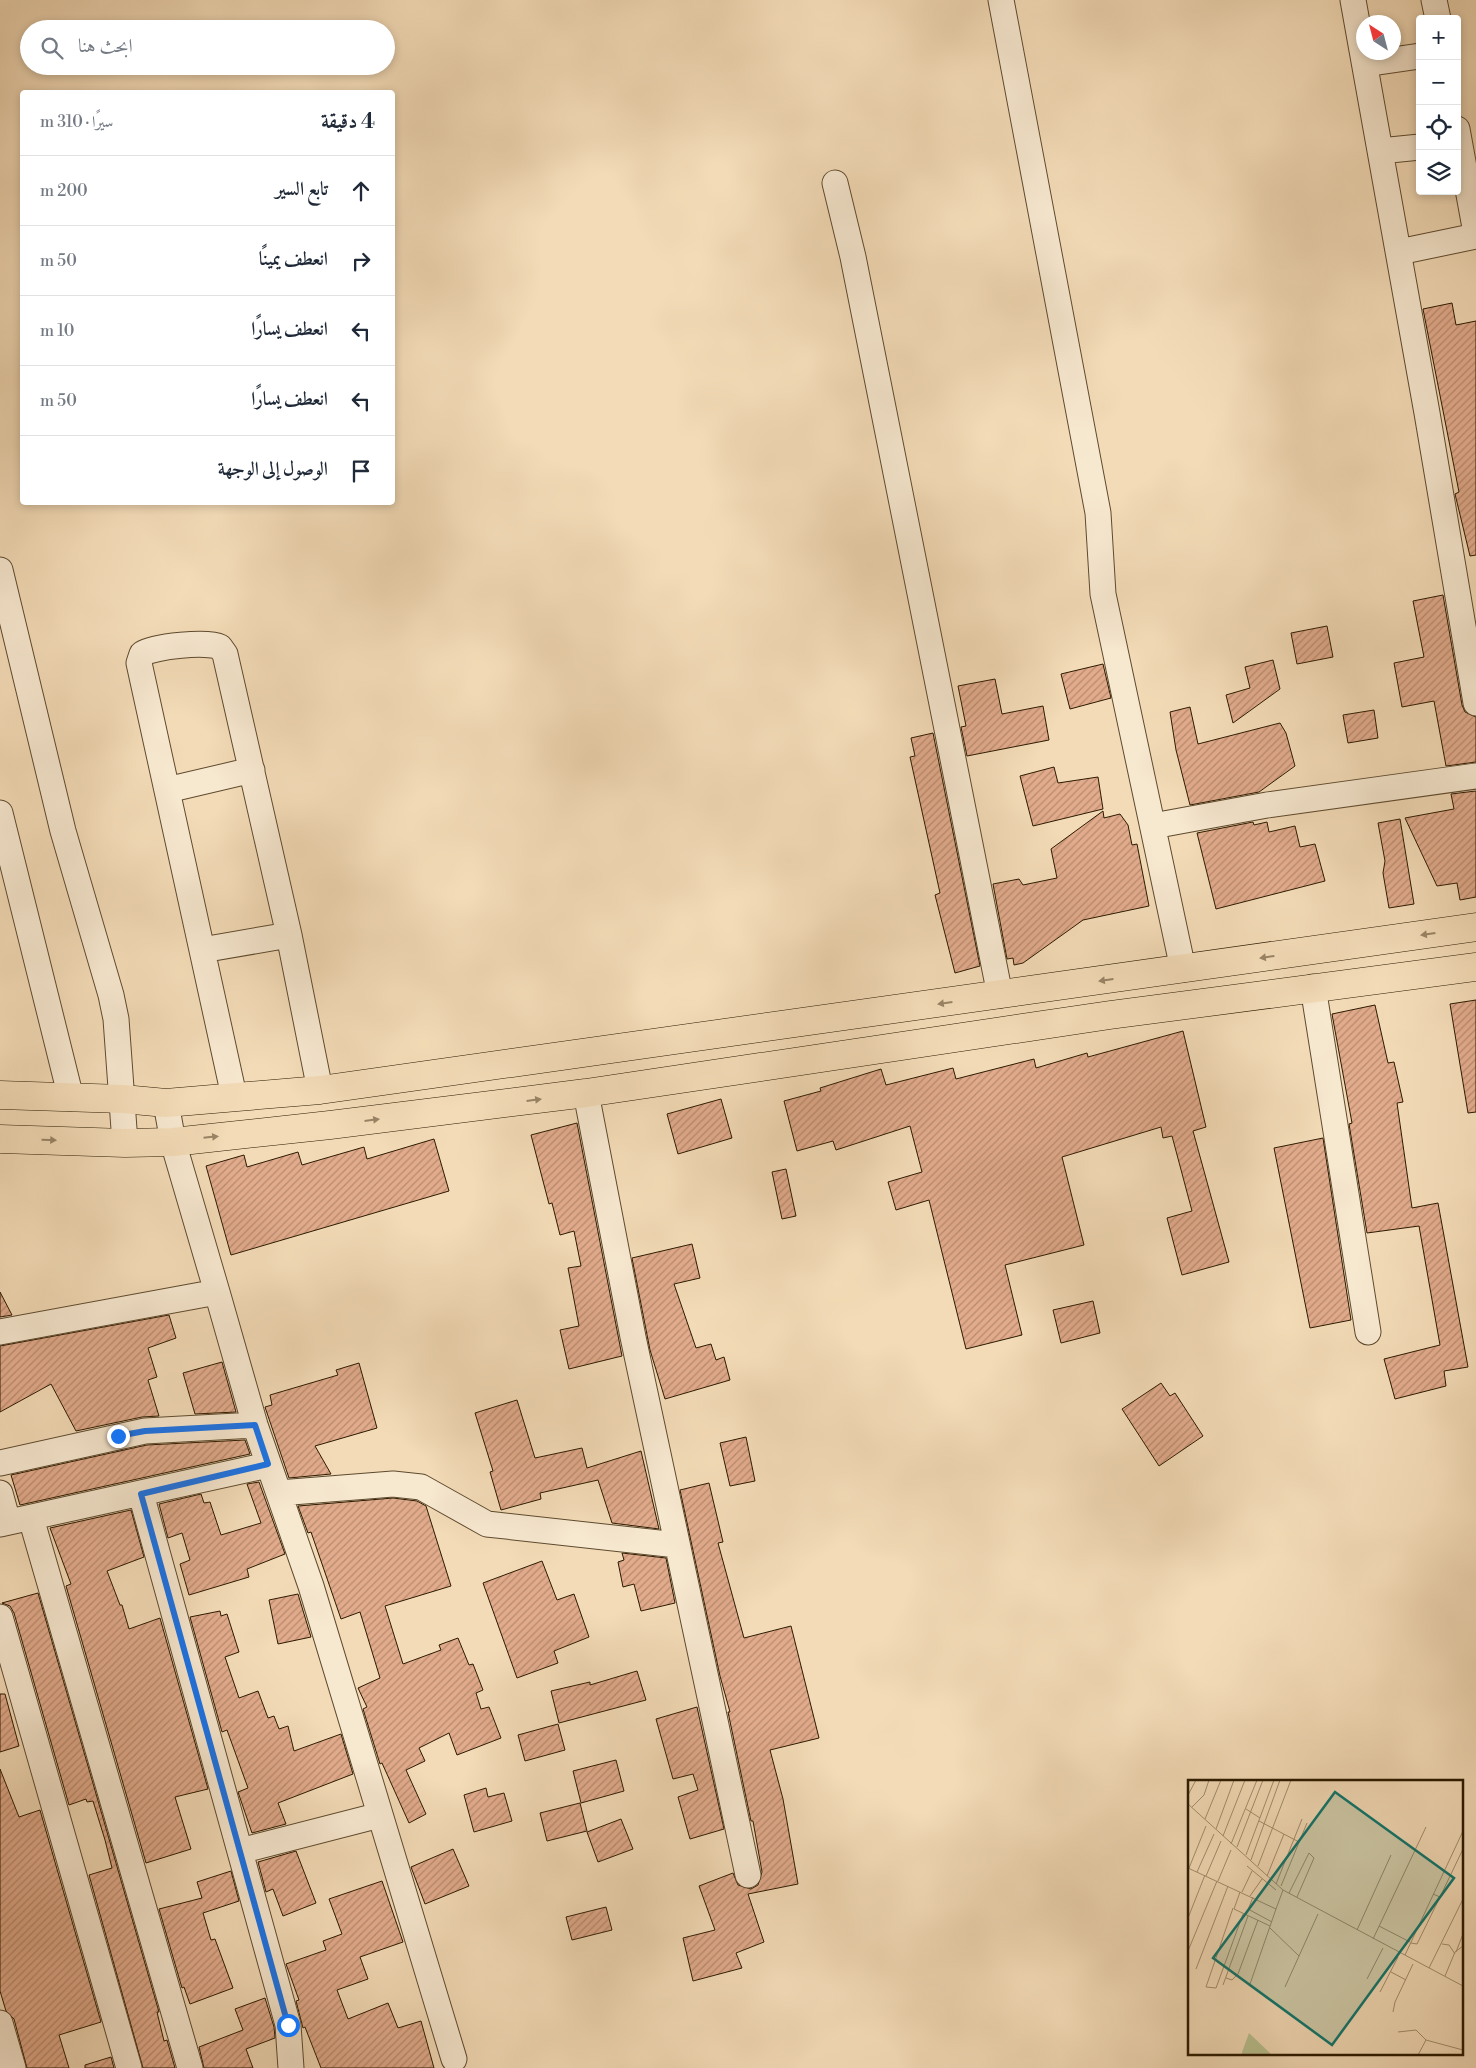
<!DOCTYPE html>
<html lang="ar">
<head>
<meta charset="utf-8">
<style>
  :root { --surface:#fff; --page:#f6f6f7; --text:#1f2937; --muted:#747a83; --line:#e0e1e3 }
  body { margin:0; font-family:"Libre Bodoni",Amiri,serif; background:var(--page); color:var(--text); direction:rtl }
  .controls { position:absolute; right:15px; top:15px; display:grid; overflow:hidden; border-radius:5px; box-shadow:0 2px 8px #0003 }
  .controls button { width:45px; height:45px; display:grid; place-items:center; padding:0; border:0; border-bottom:1px solid var(--line); background:var(--surface); color:var(--text); font:25px sans-serif }
  .compass { position:absolute; left:1356px; top:15px; width:45px; height:45px; border-radius:50%; background:var(--surface); box-shadow:0 2px 8px #0003; rotate:324deg }
  .stop { position:absolute; width:15px; height:15px; margin:-11px; border:4px solid #1a73e8; border-radius:50%; background:#fff }
  .stop.end { background:#1a73e8; border-color:#fff; box-shadow:0 1px 5px #0008 }
  .list { margin:0; padding:0; list-style:none }
  h2 { display:flex; justify-content:space-between; align-items:center; height:65px; margin:0; padding:0 20px; font-size:21px }
  h2 small { font-size:16px; font-weight:400; color:var(--muted) }
  .list li { display:grid; grid-template-columns:32px 1fr auto; gap:15px; align-items:center; box-sizing:border-box; height:70px; padding:0 20px; border-top:1px solid var(--line) }
  .list b { display:block; font-size:19px; white-space:nowrap }
  .list em { font-size:16px; font-style:normal; color:var(--muted) }
  .icon { flex:none; width:28px; height:28px; fill:none; stroke:currentColor; stroke-width:2; stroke-linecap:round; stroke-linejoin:round }
  .map { position:relative; flex:none; width:1476px; height:2068px; overflow:hidden; direction:ltr }
  .search { position:absolute; background:var(--surface); box-shadow:0 2px 8px #0003; left:20px; top:20px; width:375px; height:55px; display:flex; align-items:center; gap:12px; box-sizing:border-box; padding:0 18px; border-radius:28px; color:var(--muted); font-size:19px }
  .panel { position:absolute; background:var(--surface); box-shadow:0 2px 8px #0003; left:20px; top:90px; width:375px; height:415px; border-radius:5px; direction:rtl }
  .map>svg:first-child { display:block }
  .building { fill:url(#building-hatch); stroke:#2c1a00 }
  .lines { fill:none; stroke-linecap:round; stroke-linejoin:round }
  .minor-casing { stroke:#5e4a2e; stroke-width:27 }
  .highway-casing { stroke:#2c1a00; stroke-width:29 }
  .minor { stroke:#f7e8d0; stroke-width:25 }
  .highway { stroke:#f3dbb7; stroke-width:28 }
  .oneway { fill:#998465 }
  .route { stroke:#1a73e8; stroke-width:6 }
  .inset-road { fill:none; stroke:#a38e6e; stroke-width:1 }
  .view { fill:#0f766e; fill-opacity:0.15; stroke:#0f766e; stroke-width:2.5 }
  .inset-edge { fill:none; stroke:#2c1a00; stroke-width:2.5 }
</style>
</head>
<body>
<div class="map">
<svg width="1476" height="2068" viewBox="0 0 1476 2068">
  <defs>
    <pattern id="building-hatch" width="6" height="6" patternUnits="userSpaceOnUse" patternTransform="scale(1.25)"><rect width="6" height="6" fill="#e2ab8c"/><path d="M-1 1l2-2M0 6l6-6M5 7l2-2" fill="none" stroke="#b78a70"/></pattern>
  </defs>
  <rect width="100%" height="100%" fill="#f3dbb7"/>
  <filter id="stains"><feTurbulence type="fractalNoise" baseFrequency=".004" numOctaves="4"/><feColorMatrix values="0 0 0 0 .2 0 0 0 0 .09 0 0 0 0 .02 0 0 0 .5 -.17"/></filter>
  <radialGradient id="worn" r=".72"><stop offset=".6" stop-color="#630" stop-opacity="0"/><stop offset="1" stop-color="#630" stop-opacity=".3"/></radialGradient>
  <path class="building" d="M1452,303L1456,325L1476,321V555L1470,556L1455,494L1459,492L1423,309Z
    M1443,595L1462,705L1465,712L1476,717V762L1446,766L1434,701L1402,707L1394,663L1424,657L1413,601Z
    M1327,626L1333,657L1297,664L1291,633Z
    M1273,660L1280,689L1233,723L1226,695L1250,688L1245,667Z
    M1103,664L1111,698L1070,709L1061,674Z
    M995,679L1002,714L1043,706L1049,740L967,756L961,727L966,726L958,686Z
    M1190,707L1198,744L1280,723L1286,733L1295,766L1259,792L1190,805L1176,750L1170,712Z
    M1374,710L1378,738L1348,743L1343,715Z
    M933,733L980,966L955,973L935,895L940,893L910,757L915,756L911,738Z
    M1054,767L1058,783L1098,777L1103,809L1033,826L1020,776Z
    M1476,791V897L1460,900L1457,883L1437,886L1405,818L1454,809L1451,794Z
    M1103,811L1104,818L1120,814L1128,825L1132,845L1137,844L1149,906L1083,920L1023,963L1014,965L1013,958L1007,959L993,884L1019,879L1023,885L1057,878L1051,849Z
    M1400,819L1414,904L1389,908L1383,873L1385,861L1378,823Z
    M1253,822L1254,825L1267,822L1269,832L1295,826L1300,847L1315,844L1325,881L1216,909L1197,833Z
    M1476,1000V1112L1468,1113L1450,1004Z
    M1375,1005L1388,1063L1394,1062L1403,1102L1397,1103L1412,1208L1438,1203L1468,1367L1444,1371L1446,1386L1395,1399L1384,1359L1440,1345L1419,1226L1367,1233L1349,1124L1352,1123L1332,1014Z
    M1183,1031L1206,1127L1193,1131L1229,1262L1182,1275L1167,1218L1192,1211L1172,1136L1163,1138L1161,1127L1062,1157L1084,1245L1005,1265L1022,1335L966,1349L929,1200L896,1210L888,1182L922,1172L910,1126L836,1150L833,1141L797,1151L784,1101L821,1091L820,1088L881,1069L886,1085L953,1068L956,1079L1034,1059L1036,1068L1087,1053L1088,1057Z
    M721,1099L732,1138L678,1154L667,1114Z
    M577,1123L622,1356L569,1369L560,1330L579,1326L568,1268L581,1266L574,1231L560,1235L552,1203L549,1204L531,1135Z
    M1323,1138L1351,1320L1310,1328L1274,1148Z
    M434,1139L449,1191L231,1255L206,1166L244,1155L247,1167L298,1152L302,1165L364,1147L367,1159Z
    M786,1169L796,1216L782,1219L772,1172Z
    M692,1244L700,1278L674,1284L696,1348L711,1344L716,1360L724,1357L730,1380L665,1399L650,1350L632,1258Z
    M0,1292L12,1315L0,1317Z
    M1093,1301L1100,1333L1061,1343L1053,1310Z
    M169,1315L176,1338L148,1348L157,1377L148,1380L159,1416L142,1417L76,1431L51,1384L0,1412V1346Z
    M222,1362L236,1412L195,1414L183,1373Z
    M359,1363L377,1428L315,1446L331,1474L289,1478L265,1407L272,1405L270,1395L338,1375L336,1370Z
    M1161,1383L1170,1396L1175,1393L1203,1436L1159,1466L1122,1409Z
    M517,1400L535,1458L582,1448L587,1468L641,1451L659,1529L612,1523L598,1480L540,1493L541,1499L501,1510L490,1472L493,1471L475,1413Z
    M746,1437L755,1481L730,1486L720,1443Z
    M245,1440L250,1454L20,1505L11,1475L147,1445Z
    M259,1482L285,1554L247,1569L249,1577L189,1595L180,1564L190,1560L182,1533L168,1538L159,1504L201,1494L204,1503L210,1502L221,1535L261,1523L247,1484Z
    M709,1483L723,1542L718,1543L744,1638L791,1626L819,1738L770,1750L783,1799L798,1884L748,1894L764,1942L736,1953L742,1968L693,1981L683,1938L715,1930L699,1886L733,1873L738,1885L751,1889L758,1885L762,1872L753,1821H751L728,1712H730L720,1676L680,1490Z
    M393,1498L417,1501L426,1506L451,1586L385,1606L403,1664L441,1650L439,1645L458,1638L469,1665L473,1664L483,1690L476,1693L481,1709L489,1707L501,1738L457,1755L449,1733L419,1748L425,1761L406,1770L426,1814L409,1823L382,1763L380,1764L363,1709L367,1707L358,1688L380,1678L360,1612L341,1619L311,1532L308,1533L298,1506Z
    M131,1510L144,1557L107,1571L120,1605H122L129,1629L160,1618L208,1789L175,1797L191,1849L146,1863L66,1586L71,1584L50,1528Z
    M622,1553L666,1558L675,1603L641,1611L634,1584L623,1587L618,1562L624,1560Z
    M542,1561L557,1600L574,1594L589,1637L554,1651L558,1663L517,1678L483,1583Z
    M38,1593L159,2012H157L164,2041L167,2040L175,2068H143L89,1875L112,1868L105,1840L93,1801L87,1802L86,1799L69,1805L14,1613L10,1606L2,1603Z
    M298,1594L311,1637L278,1644L269,1600Z
    M220,1611L221,1616L227,1614L239,1652L225,1657L239,1698L258,1691L268,1718L274,1716L279,1729L288,1726L294,1751L341,1734L353,1774L278,1803L286,1824L252,1833L238,1792L248,1788L227,1730L222,1732L190,1617Z
    M637,1671L646,1700L559,1723L551,1691L590,1682V1685Z
    M0,1694H5L19,1746L0,1752Z
    M697,1707L724,1829L690,1839L678,1797L698,1790L693,1774L673,1779L656,1719Z
    M558,1724L565,1750L525,1761L518,1735Z
    M616,1760L624,1791L581,1803L573,1771Z
    M0,1769L19,1817L40,1810L101,2022L59,2035L69,2068H27L14,2019L6,2011L0,1991Z
    M486,1788L488,1797L504,1793L512,1821L474,1832L464,1795Z
    M580,1803L587,1831L547,1841L540,1813Z
    M621,1819L633,1849L598,1862L587,1832Z
    M453,1849L469,1886L425,1904L411,1867Z
    M296,1851L316,1903L283,1916L273,1889L266,1892L258,1862Z
    M231,1871L239,1901L203,1913L211,1940L215,1939L233,1988L190,2004L184,1987L182,1988L159,1909L202,1898L197,1882Z
    M382,1881L403,1942L360,1957L368,1979L337,1990L348,2019L388,2003L398,2028L421,2021L434,2068H321L305,2027L303,2028L296,2001L299,2000L286,1964L326,1950L323,1941L342,1934L329,1899Z
    M606,1907L612,1930L572,1940L566,1917Z
    M265,1998L274,2027L275,2038L246,2049L253,2068H204L199,2047L243,2030L235,2009Z
    M111,2057L114,2068H85V2065Z"/>
  <g class="lines">
    <defs>
      <path id="minor" d="M1001,0L1098,513L1103,594L1183,969
        M1353,0L1427,413L1476,703
        M1434,0L1438,19
        M1365,64L1420,56
        M1457,129L1476,233
        M1380,151L1420,147
        M835,183L853,257L1000,995
        M1399,252L1476,236
        M0,570L63,831L111,995L116,1019L125,1143
        M167,790L252,770
        M0,813L71,1098
        M1153,826L1267,805L1476,776
        M202,950L289,935
        M1313,987L1368,1332
        M586,1093L633,1337L748,1875
        M234,1096L139,663L142,654C154,646 208,641 220,647L225,654L289,935L320,1090
        M217,1292L255,1425L311,1586L454,2059
        M0,1332L217,1292L173,1142L166,1103
        M0,1463L145,1431L255,1425
        M0,1493L8,1522
        M279,1493L393,1484L421,1487L487,1524L677,1545
        M141,1494L288,2025L291,2068
        M31,1518L190,2068
        M0,1524L268,1465
        M0,1617L129,2068
        M240,1851L380,1815
        M0,2023L13,2068"/>
      <path id="highway" d="M0,1095L123,1099L166,1103L320,1090L1476,927
        M0,1139L125,1143L173,1142L330,1125L586,1093L1110,1015L1476,967"/>
    </defs>
    <use href="#minor" class="minor-casing"/>
    <use href="#highway" class="highway-casing"/>
    <use href="#minor" class="minor"/>
    <use href="#highway" class="highway"/>
  </g>
  <defs><path id="oneway-solid" d="M-6-.8H1V-3.2L6.5 0L1 3.2V.8H-6Z" transform="scale(1.25)"/></defs>
  <g class="oneway">
    <use href="#oneway-solid" transform="translate(1428 934) rotate(172)"/>
    <use href="#oneway-solid" transform="translate(1267 957) rotate(172)"/>
    <use href="#oneway-solid" transform="translate(1106 980) rotate(172)"/>
    <use href="#oneway-solid" transform="translate(945 1003) rotate(172)"/>
    <use href="#oneway-solid" transform="translate(534 1100) rotate(-7)"/>
    <use href="#oneway-solid" transform="translate(372 1120) rotate(-7)"/>
    <use href="#oneway-solid" transform="translate(211 1137) rotate(-6)"/>
    <use href="#oneway-solid" transform="translate(49 1140) rotate(2)"/>
  </g>
  <g class="lines">
    <path class="route" d="M118,1436L145,1431L255,1425L268,1464L141,1494L288,2025"/>
  </g>
  <g transform="translate(1188 1780)">
    <rect width="275" height="275" fill="#f3dbb7"/>
    <path d="M61,253L84,275H53Z" fill="#b9c190"/>
    <path class="inset-road" d="M0,15L8,0M0,24L95,110L275,206M4,27L16,15L21,0M58,29L72,38M17,39L33,0M71,41L111,62M28,49L46,0M35,56L57,0M43,64L69,0M49,67L75,0M58,75L86,0M63,80L92,0M59,86L88,110M70,86L103,0M0,88L88,129L95,110M1,88L18,46M9,92L26,54M18,96L33,61M79,96L96,54M30,101L43,70M88,104L114,39M93,106L119,43M52,112L46,129L82,146M54,112L64,91M101,113L121,73L126,78L109,117M245,114L252,117L275,69M62,116L74,99M45,128L18,207L28,208L55,134M60,129L84,142M58,135L65,117M0,138L17,95M191,146L222,162M82,148L111,176M169,150L203,75M185,159L238,47M223,163L229,164L252,117M254,164L261,165L267,174M0,171L29,101M268,172L275,154M217,175L275,51M241,188L275,119M8,189L40,106M203,192L218,200M257,196L267,172L275,166M38,198L44,200L50,194L70,140M179,199L195,168M62,204L88,129M35,205L60,136M97,207L130,134M192,212L210,177M205,232L207,222L225,184M210,252L228,250L238,260M230,275L238,260L275,270"/>
    <path class="view" d="M147,12L266,98L144,265L25,178Z"/>
    <rect width="275" height="275" class="inset-edge"/>
  </g>
  <rect width="100%" height="100%" filter="url(#stains)"/>
  <rect width="100%" height="100%" fill="url(#worn)"/>
</svg>
<div class="controls">
<button>+</button>
<button>−</button>
<button><svg class="icon" aria-label="locate" viewBox="0 0 24 24"><circle cx="12" cy="12" r="6"/><path d="M12 2v4M12 18v4M2 12h4M18 12h4"/></svg></button>
<button><svg class="icon" aria-label="layers" viewBox="0 0 24 24"><path d="M12 4l9 5-9 5-9-5zM3 14l9 5 9-5"/></svg></button>
</div>
<svg class="compass" viewBox="-18 -18 36 36"><path d="M0-13l5 13h-10z" fill="#e53935"/><path d="M0 13l5-13h-10z" fill="#747a83"/></svg>
<div class="stop" style="left:288px;top:2025px"></div>
<div class="stop end" style="left:118px;top:1436px"></div>
<div class="search"><svg class="icon" aria-label="search" viewBox="0 0 24 24"><circle cx="10" cy="10" r="6"/><path d="M15 15l6 6"/></svg>ابحث هنا</div>
<section class="panel">
<h2>4 دقيقة<small>سيرًا · 310 m</small></h2>
<ul class="list">
<li><svg class="icon" aria-label="ahead" viewBox="0 0 24 24"><path d="M12 20V5M6 11l6-6 6 6"/></svg><div><b>تابع السير</b></div><em>200 m</em></li>
<li><svg class="icon" aria-label="right" viewBox="0 0 24 24"><path d="M7 20v-9h11M14 6l5 5-5 5"/></svg><div><b>انعطف يمينًا</b></div><em>50 m</em></li>
<li><svg class="icon" aria-label="left" viewBox="0 0 24 24"><path d="M17 20v-9H6M10 6l-5 5 5 5"/></svg><div><b>انعطف يسارًا</b></div><em>10 m</em></li>
<li><svg class="icon" aria-label="left" viewBox="0 0 24 24"><path d="M17 20v-9H6M10 6l-5 5 5 5"/></svg><div><b>انعطف يسارًا</b></div><em>50 m</em></li>
<li><svg class="icon" aria-label="arrive" viewBox="0 0 24 24"><path d="M6 21V4h12l-3 4 3 4H6"/></svg><div><b>الوصول إلى الوجهة</b></div></li>
</ul>
</section>
</div>
</body>
</html>
